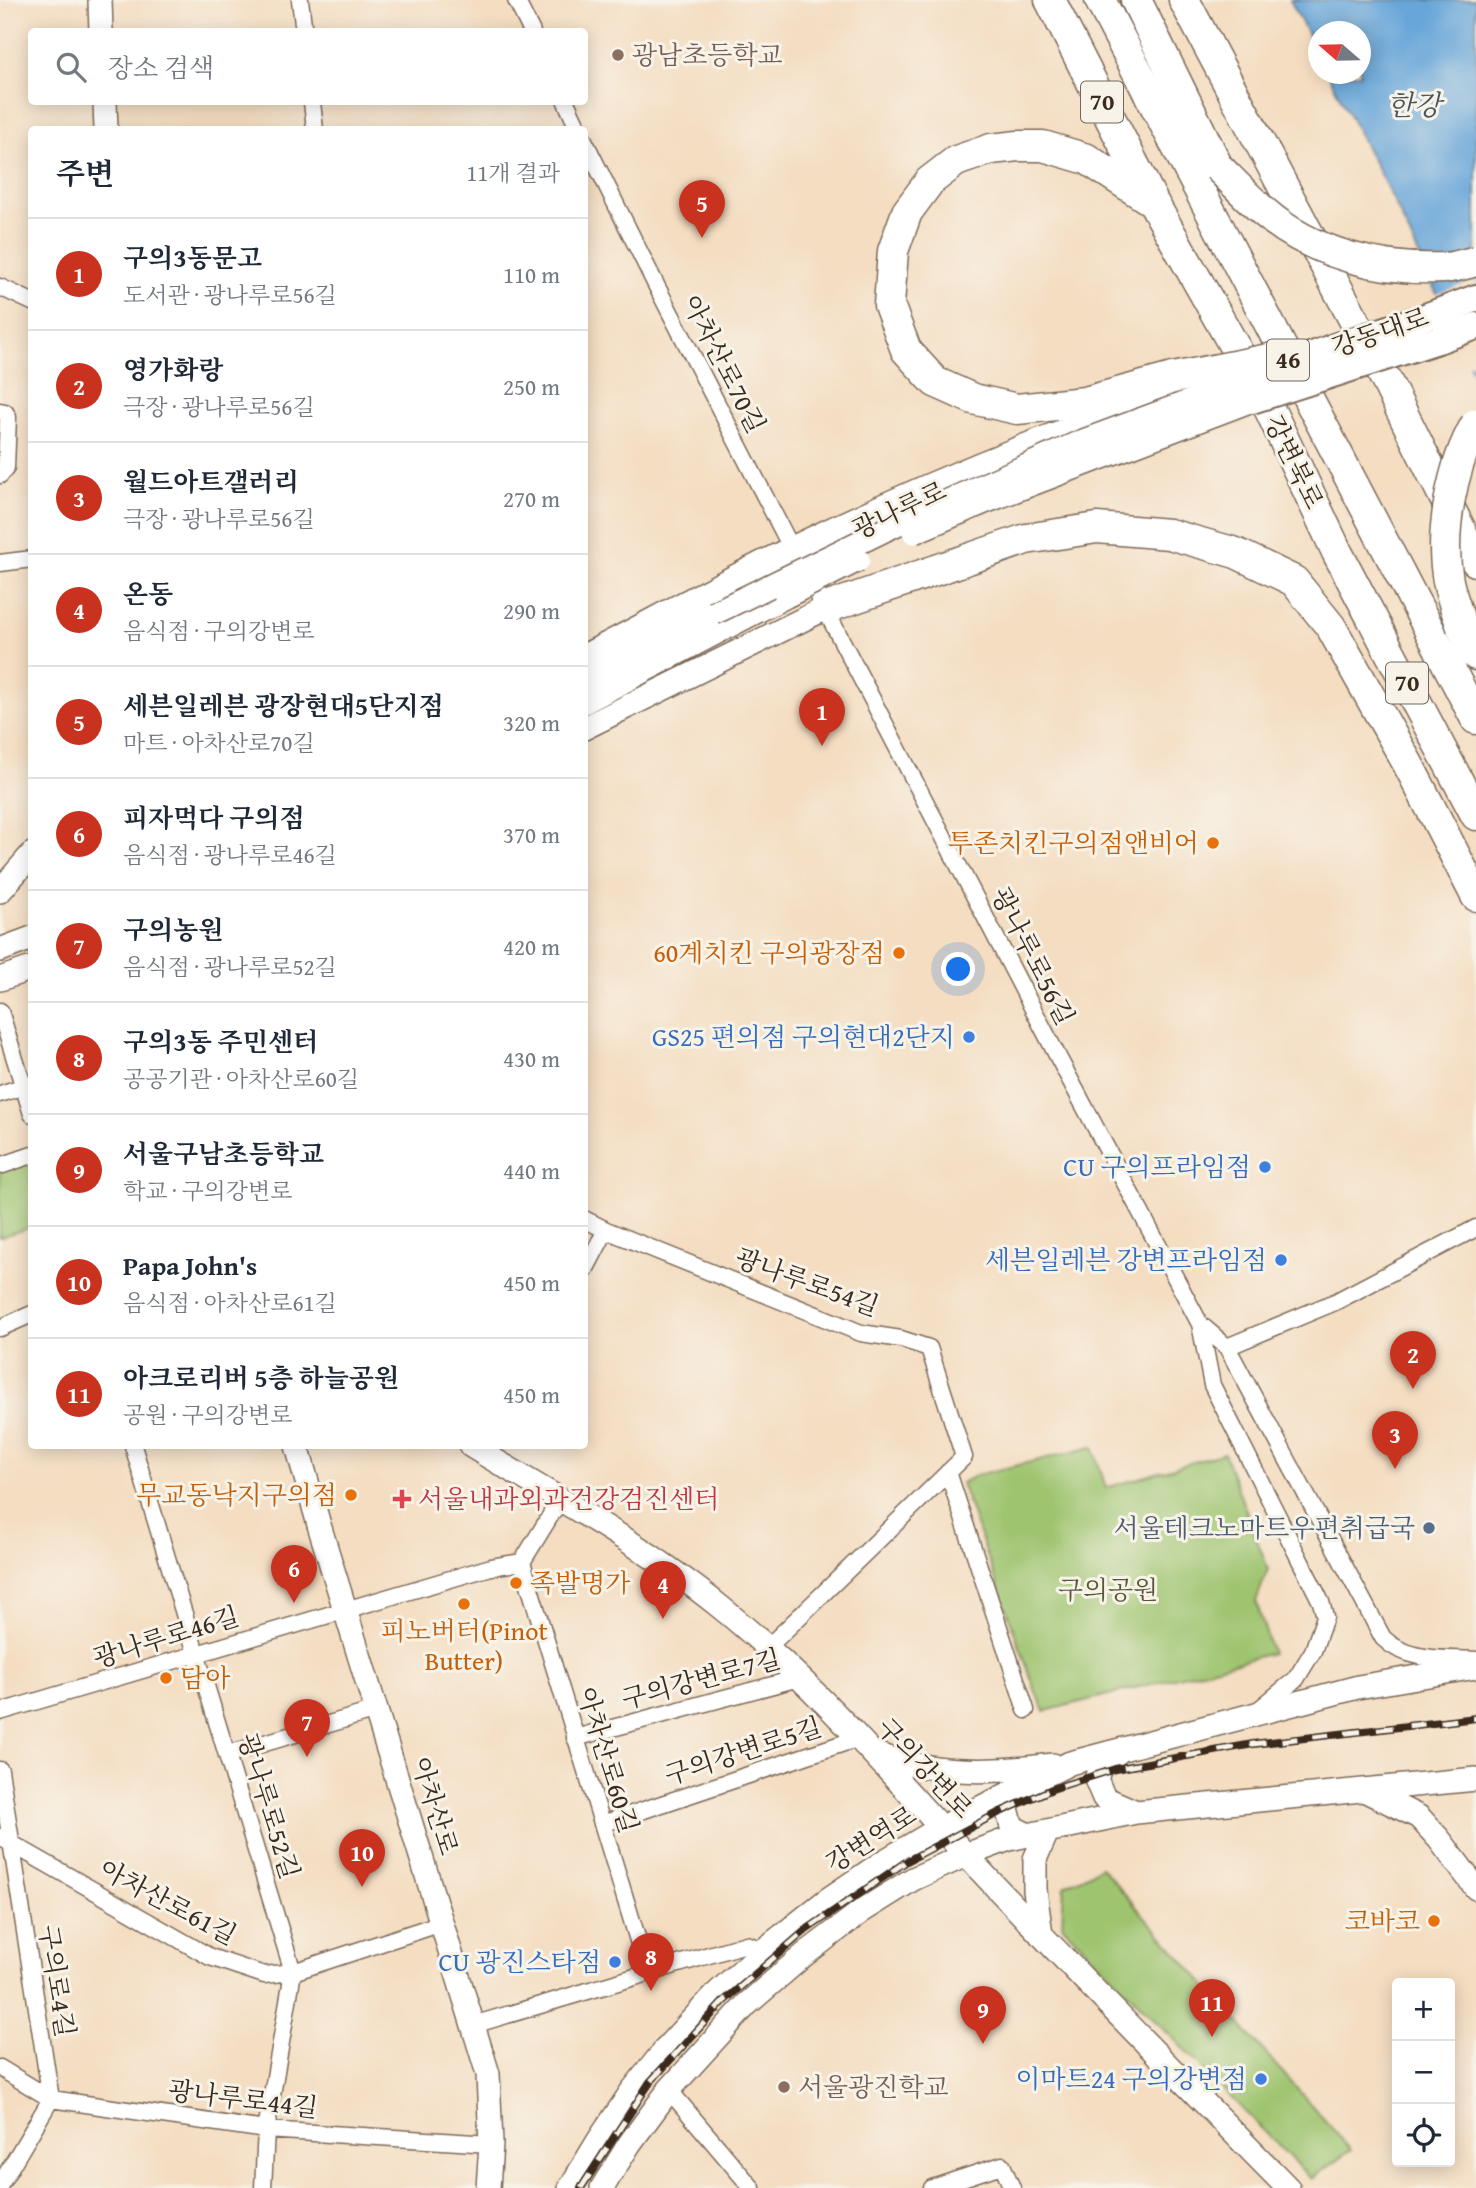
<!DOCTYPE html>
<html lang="ko">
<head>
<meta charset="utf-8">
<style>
  :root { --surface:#fff; --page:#f6f6f7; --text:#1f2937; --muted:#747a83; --line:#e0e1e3; --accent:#c8321e }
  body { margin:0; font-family:"Gentium Book Plus","Noto Serif KR",serif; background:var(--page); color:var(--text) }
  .controls { position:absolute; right:21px; bottom:21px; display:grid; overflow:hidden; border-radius:7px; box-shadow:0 4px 18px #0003 }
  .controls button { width:63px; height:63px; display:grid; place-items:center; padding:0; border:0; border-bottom:2px solid var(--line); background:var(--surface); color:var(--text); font:35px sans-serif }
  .compass { position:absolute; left:1308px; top:21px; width:63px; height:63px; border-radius:50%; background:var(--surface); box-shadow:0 4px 18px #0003; rotate:290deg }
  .you { position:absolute; left:959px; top:970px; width:24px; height:24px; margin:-18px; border:5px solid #fff; border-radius:50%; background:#1a73e8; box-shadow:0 0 0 10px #1a73e833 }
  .badge { display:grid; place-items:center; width:46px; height:46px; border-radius:50%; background:var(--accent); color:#fff; font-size:23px; font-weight:700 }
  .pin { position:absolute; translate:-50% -58px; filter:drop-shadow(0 2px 4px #0008) }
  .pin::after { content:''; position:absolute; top:37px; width:24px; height:21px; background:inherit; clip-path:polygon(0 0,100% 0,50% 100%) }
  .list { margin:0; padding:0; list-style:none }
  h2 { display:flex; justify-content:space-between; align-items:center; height:91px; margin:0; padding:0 28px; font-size:30px }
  h2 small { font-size:23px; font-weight:400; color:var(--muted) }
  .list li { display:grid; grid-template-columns:46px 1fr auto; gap:21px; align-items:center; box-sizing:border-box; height:112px; padding:0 28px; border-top:2px solid var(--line) }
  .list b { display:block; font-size:26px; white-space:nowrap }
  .list p { margin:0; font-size:23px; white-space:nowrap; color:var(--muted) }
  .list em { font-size:23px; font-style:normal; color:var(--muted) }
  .icon { flex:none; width:38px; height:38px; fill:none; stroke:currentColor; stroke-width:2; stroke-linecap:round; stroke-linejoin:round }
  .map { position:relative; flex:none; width:1476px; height:2188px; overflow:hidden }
  .search { position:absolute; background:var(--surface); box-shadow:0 4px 18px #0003; left:28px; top:28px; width:560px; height:77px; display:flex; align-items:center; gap:18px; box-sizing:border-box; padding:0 24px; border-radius:7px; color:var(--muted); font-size:26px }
  .panel { position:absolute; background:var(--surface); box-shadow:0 4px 18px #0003; left:28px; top:126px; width:560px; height:1323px; border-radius:7px }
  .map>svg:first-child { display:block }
  .green { fill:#9fc46f; stroke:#6d7746; stroke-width:2 }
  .water { fill:#67a6d9; stroke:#51687c; stroke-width:2 }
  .pier { fill:#f4ddc1 }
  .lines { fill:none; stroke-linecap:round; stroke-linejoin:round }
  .street-casing { stroke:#7c6957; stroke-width:19 }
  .secondary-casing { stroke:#7c6957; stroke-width:26 }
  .primary-casing { stroke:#7c6957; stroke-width:30 }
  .highway-casing { stroke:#7c6957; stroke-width:33 }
  .street { stroke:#fff; stroke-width:16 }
  .secondary { stroke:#fff; stroke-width:23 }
  .primary { stroke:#fff; stroke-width:26 }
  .highway { stroke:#fff; stroke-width:30 }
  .rail-casing { stroke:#3b2a1e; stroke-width:8 }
  .rail { stroke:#f7f3e8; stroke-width:5; stroke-dasharray:16; stroke-linecap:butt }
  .secondary-bridge-casing { stroke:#7c6957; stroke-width:26; stroke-linecap:butt }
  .primary-bridge-casing { stroke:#7c6957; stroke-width:30; stroke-linecap:butt }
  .highway-bridge-casing { stroke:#7c6957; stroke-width:33; stroke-linecap:butt }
  .secondary-bridge { stroke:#fff; stroke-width:23 }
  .primary-bridge { stroke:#fff; stroke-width:26 }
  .highway-bridge { stroke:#fff; stroke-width:30 }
  .education-dot { fill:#8d6e63; stroke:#f7f3e8; stroke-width:2.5 }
  .food-dot { fill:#e8710a; stroke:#f7f3e8; stroke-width:2.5 }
  .shop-dot { fill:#3f7fe0; stroke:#f7f3e8; stroke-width:2.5 }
  .health-dot { fill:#e0444e; stroke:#f7f3e8; stroke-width:2.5 }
  .service-dot { fill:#5c6f8a; stroke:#f7f3e8; stroke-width:2.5 }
  .labels { text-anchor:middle; stroke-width:6; stroke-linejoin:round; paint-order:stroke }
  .shield { fill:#f7f3e8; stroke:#73665b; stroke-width:2 }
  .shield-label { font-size:24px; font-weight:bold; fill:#3b2a1e }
  .education-label { font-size:26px; fill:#785e54; stroke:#f7f3e8; text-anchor:start }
  .street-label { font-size:26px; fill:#3b2a1e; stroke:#f7f3e8 }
  .food-label { font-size:26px; fill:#c56008; stroke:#f7f3e8; text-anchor:end }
  .shop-label { font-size:26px; fill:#366cbe; stroke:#f7f3e8; text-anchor:end }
  .health-label { font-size:26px; fill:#be3a42; stroke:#f7f3e8; text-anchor:start }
  .service-label { font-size:26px; fill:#4e5e75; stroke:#f7f3e8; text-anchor:end }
  .park-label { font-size:26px; fill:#595836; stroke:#f7f3e8 }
  .water-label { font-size:28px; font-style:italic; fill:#4a555f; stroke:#f7f3e8 }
</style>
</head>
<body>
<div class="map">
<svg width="1476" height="2188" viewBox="0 0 1476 2188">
  <rect width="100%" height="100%" fill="#f7f3e8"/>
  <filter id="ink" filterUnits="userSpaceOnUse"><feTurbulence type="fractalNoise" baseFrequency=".0143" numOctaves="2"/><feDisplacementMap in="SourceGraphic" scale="14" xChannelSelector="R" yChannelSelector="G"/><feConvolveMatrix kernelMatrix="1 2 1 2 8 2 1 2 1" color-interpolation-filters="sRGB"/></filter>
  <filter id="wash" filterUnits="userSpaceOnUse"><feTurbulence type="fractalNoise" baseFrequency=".00686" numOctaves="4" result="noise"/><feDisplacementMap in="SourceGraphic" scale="28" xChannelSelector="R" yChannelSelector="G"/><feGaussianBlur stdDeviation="1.57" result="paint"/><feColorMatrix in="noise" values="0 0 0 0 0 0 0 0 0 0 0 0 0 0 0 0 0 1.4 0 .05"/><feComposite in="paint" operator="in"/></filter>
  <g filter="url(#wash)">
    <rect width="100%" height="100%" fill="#f4ddc1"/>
    <path class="green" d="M31,1155V1227L0,1237V1166Z
      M1093,1447L1106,1488L1224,1453L1268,1569L1256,1601L1272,1653L1045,1711L1036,1692L961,1483L977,1475Z
      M1101,1867L1351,2150L1311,2179L1062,1925L1064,1886Z"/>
    <path class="water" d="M1290,0H1476V379L1393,199L1328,74H1360V32H1318V54Z"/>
    <path class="pier" d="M1476,280V361L1466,365L1434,295Z"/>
  </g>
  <g filter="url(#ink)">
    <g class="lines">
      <defs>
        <path id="street" d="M300,0L304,32
          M516,0L532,32
          M312,102L315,130
          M566,102L579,130
          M584,140L655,283L795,555
          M0,287L32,302
          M0,411L5,412L8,417L6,468L0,475
          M0,563L32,559
          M807,574L1058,1057L1200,1324L1212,1385L1321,1602L1325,1617L1313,1651L1296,1679L1257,1711
          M0,1011L32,1114
          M0,1094L31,1084
          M0,1166L32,1155
          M584,1219L606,1230L861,1333L901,1339L929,1348L964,1457L768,1647
          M584,1272L606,1230
          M1200,1324L1227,1347L1383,1638C1407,1662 1445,1658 1476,1660
          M0,1328L32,1314
          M1227,1347L1335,1302L1476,1228
          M133,1446L293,1972L266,2130L263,2188
          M948,1472L1026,1710
          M522,1562L648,1973
          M0,1712L491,1567L522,1562L560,1500
          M575,1738L799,1678
          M228,1754L376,1710
          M0,1770L51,2099L0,2185
          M602,1824L859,1738
          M0,1837L210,1957L264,1975L293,1972L442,1923
          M473,2025L746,1944L764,1950
          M0,2068L51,2099L266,2130L491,2144
          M669,2090L752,2188
          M932,2188L1002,2165L1012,2188"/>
        <path id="secondary" d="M100,0L101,32
          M105,102L106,130
          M584,656C653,620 722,582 792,548C916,488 1044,435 1175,391
          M584,680L714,613
          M584,702L786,596
          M584,728L826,608
          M0,891L32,854
          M0,950L32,938
          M0,979L32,968
          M297,1446L319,1525L488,2074L491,2144L488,2188
          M471,1446C553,1496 645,1546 719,1606C815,1683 894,1778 978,1868C1079,1976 1184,2082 1288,2188
          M1118,1752L1101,1765L1096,1779L1104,1798L1136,1812
          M876,1754C932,1775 995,1773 1053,1765
          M1019,1789L1006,1805L1012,1827L1028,1835
          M1366,1791L1419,1817L1439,1839L1476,1888
          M1041,1935L1035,1890V1859L1047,1832
          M570,2188L599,2140L632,2091L668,2046L713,1997L764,1950L827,1900L883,1862L942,1827L1070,1763L1358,1687L1476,1667
          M602,2188L630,2143L669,2090L746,2005L804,1955L862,1911L913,1879L966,1855L1009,1839L1136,1812L1476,1779"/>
        <path id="primary" d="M1428,316L1476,298
          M1438,340L1476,326"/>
        <path id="highway" d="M1050,0L1153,202L1268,406L1337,552L1476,815
          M1100,0L1476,719
          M1136,0L1218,167
          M1184,0L1384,376L1476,561
          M1150,200L1087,159L1043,146H1018L991,149L956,161L930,181L907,212L893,251L889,305L906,350L935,382L973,399L1017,409L1085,402L1173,378
          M826,608L1026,539L1097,528L1169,534L1236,553L1294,581L1331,627L1408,764L1476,896
          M1462,627L1476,655"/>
      </defs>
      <use href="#street" class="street-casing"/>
      <use href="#secondary" class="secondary-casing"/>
      <use href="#primary" class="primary-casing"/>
      <use href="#highway" class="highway-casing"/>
      <use href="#street" class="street"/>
      <use href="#secondary" class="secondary"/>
      <use href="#primary" class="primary"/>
      <use href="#highway" class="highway"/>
      <defs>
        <path id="rail" d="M581,2188L650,2082L724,2001L806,1930L907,1861L998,1813L1052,1789L1115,1769L1253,1744L1476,1718"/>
      </defs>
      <use href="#rail" class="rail-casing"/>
      <use href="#rail" class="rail"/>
      <defs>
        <path id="secondary-bridge" d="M914,532L987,501L1252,400
          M786,596L858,560
          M714,613L901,522L1078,443L1245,381"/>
        <path id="primary-bridge" d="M1245,381L1334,347L1428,316
          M1252,400L1438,340"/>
        <path id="highway-bridge" d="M1218,167C1233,182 1248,198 1264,212C1312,254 1382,271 1444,268C1455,267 1466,264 1476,261
          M1173,378L1274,358
          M1462,627C1457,612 1451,596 1448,581C1439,533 1452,465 1476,424"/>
      </defs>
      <use href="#secondary-bridge" class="secondary-bridge-casing"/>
      <use href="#primary-bridge" class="primary-bridge-casing"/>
      <use href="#highway-bridge" class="highway-bridge-casing"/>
      <use href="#secondary-bridge" class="secondary-bridge"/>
      <use href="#primary-bridge" class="primary-bridge"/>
      <use href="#highway-bridge" class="highway-bridge"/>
    </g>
  </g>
  <g class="education-dot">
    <circle cx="618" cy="55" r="7"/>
    <circle cx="784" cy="2087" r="7"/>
  </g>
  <g class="food-dot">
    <circle cx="1213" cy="843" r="7"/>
    <circle cx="899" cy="953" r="7"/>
    <circle cx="351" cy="1495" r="7"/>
    <circle cx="516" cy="1583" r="7"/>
    <circle cx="464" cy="1604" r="7"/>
    <circle cx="166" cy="1678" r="7"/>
    <circle cx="1434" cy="1921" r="7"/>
  </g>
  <g class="shop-dot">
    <circle cx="969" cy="1037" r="7"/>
    <circle cx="1265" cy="1167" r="7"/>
    <circle cx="1281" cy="1260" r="7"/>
    <circle cx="615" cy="1962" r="7"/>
    <circle cx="1261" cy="2079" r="7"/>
  </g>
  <path class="health-dot" d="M398.5 1488.5h7v7h7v7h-7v7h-7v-7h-7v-7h7z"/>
  <circle class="service-dot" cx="1429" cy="1528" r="7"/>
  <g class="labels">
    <g class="shield">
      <rect x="1081" y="81.5" width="42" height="41" rx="5"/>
      <rect x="1267" y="339.5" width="42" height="41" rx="5"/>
      <rect x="1386" y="662.5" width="42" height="41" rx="5"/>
    </g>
    <g class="shield-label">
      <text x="1102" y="110">70</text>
      <text x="1288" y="368">46</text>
      <text x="1407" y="691">70</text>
    </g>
    <g class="education-label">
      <text x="632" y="64">광남초등학교</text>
      <text x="798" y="2096">서울광진학교</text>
    </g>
    <g class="street-label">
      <text transform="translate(1380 332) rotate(-19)" y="9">강동대로</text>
      <text transform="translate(724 364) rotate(63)" y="9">아차산로70길</text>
      <text transform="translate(1294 462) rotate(64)" y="9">강변북로</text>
      <text transform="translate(899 510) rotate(-25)" y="9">광나루로</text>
      <text transform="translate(1033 956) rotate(63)" y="9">광나루로56길</text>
      <text transform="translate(807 1282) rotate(20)" y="9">광나루로54길</text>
      <text transform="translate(166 1637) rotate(-17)" y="9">광나루로46길</text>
      <text transform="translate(701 1679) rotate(-15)" y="9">구의강변로7길</text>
      <text transform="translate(743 1751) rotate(-18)" y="9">구의강변로5길</text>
      <text transform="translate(608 1760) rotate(73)" y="9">아차산로60길</text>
      <text transform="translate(925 1768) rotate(47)" y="9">구의강변로</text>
      <text transform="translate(269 1806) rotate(73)" y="9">광나루로52길</text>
      <text transform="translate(435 1806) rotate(73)" y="9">아차산로</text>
      <text transform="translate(871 1839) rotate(-32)" y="9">강변역로</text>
      <text transform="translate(168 1902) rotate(28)" y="9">아차산로61길</text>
      <text transform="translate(57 1981) rotate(81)" y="9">구의로4길</text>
      <text transform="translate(243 2099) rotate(7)" y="9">광나루로44길</text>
    </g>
    <g class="food-label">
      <text x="1199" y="852">투존치킨구의점앤비어</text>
      <text x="885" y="962">60계치킨 구의광장점</text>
      <text x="337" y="1504">무교동낙지구의점</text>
      <text x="530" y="1592" text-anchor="start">족발명가</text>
      <text x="464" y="1640" text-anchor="middle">피노버터(Pinot<tspan x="464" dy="30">Butter)</tspan></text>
      <text x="180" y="1687" text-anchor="start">담아</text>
      <text x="1420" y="1930">코바코</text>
    </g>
    <g class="shop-label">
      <text x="955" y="1046">GS25 편의점 구의현대2단지</text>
      <text x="1251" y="1176">CU 구의프라임점</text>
      <text x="1267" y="1269">세븐일레븐 강변프라임점</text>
      <text x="601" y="1971">CU 광진스타점</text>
      <text x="1247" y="2088">이마트24 구의강변점</text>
    </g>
    <g class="health-label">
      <text x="418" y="1508">서울내과외과건강검진센터</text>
    </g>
    <g class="service-label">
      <text x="1415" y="1537">서울테크노마트우편취급국</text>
    </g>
    <g class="park-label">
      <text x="1108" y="1599">구의공원</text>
    </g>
    <g class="water-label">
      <text x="1414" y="115">한강</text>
    </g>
  </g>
</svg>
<div class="controls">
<button>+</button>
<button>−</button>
<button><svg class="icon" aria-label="locate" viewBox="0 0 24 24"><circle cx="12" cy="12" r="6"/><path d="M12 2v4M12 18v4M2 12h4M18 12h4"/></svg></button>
</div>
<svg class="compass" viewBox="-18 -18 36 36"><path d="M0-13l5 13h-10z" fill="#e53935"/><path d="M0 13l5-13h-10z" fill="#747a83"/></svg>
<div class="you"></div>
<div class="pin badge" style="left:822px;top:746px">1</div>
<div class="pin badge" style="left:1413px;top:1389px">2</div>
<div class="pin badge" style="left:1395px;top:1469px">3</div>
<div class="pin badge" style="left:663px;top:1619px">4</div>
<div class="pin badge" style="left:702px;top:238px">5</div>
<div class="pin badge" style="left:294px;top:1603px">6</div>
<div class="pin badge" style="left:307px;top:1757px">7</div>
<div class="pin badge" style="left:651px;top:1991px">8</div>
<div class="pin badge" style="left:983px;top:2044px">9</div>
<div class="pin badge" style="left:362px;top:1887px">10</div>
<div class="pin badge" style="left:1212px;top:2037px">11</div>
<div class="search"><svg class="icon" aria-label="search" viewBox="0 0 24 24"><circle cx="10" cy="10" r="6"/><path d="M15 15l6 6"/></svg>장소 검색</div>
<section class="panel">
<h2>주변<small>11개 결과</small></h2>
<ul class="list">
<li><span class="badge">1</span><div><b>구의3동문고</b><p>도서관 · 광나루로56길</p></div><em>110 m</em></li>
<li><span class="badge">2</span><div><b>영가화랑</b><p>극장 · 광나루로56길</p></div><em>250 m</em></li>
<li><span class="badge">3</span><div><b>월드아트갤러리</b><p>극장 · 광나루로56길</p></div><em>270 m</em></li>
<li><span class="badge">4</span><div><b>온동</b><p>음식점 · 구의강변로</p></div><em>290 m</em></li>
<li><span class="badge">5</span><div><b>세븐일레븐 광장현대5단지점</b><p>마트 · 아차산로70길</p></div><em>320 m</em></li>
<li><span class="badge">6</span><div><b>피자먹다 구의점</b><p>음식점 · 광나루로46길</p></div><em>370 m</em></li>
<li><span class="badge">7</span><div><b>구의농원</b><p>음식점 · 광나루로52길</p></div><em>420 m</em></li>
<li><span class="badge">8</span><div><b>구의3동 주민센터</b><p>공공기관 · 아차산로60길</p></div><em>430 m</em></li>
<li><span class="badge">9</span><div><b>서울구남초등학교</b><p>학교 · 구의강변로</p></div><em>440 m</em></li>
<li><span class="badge">10</span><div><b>Papa John's</b><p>음식점 · 아차산로61길</p></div><em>450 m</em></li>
<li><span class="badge">11</span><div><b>아크로리버 5층 하늘공원</b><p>공원 · 구의강변로</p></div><em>450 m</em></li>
</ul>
</section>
</div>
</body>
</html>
